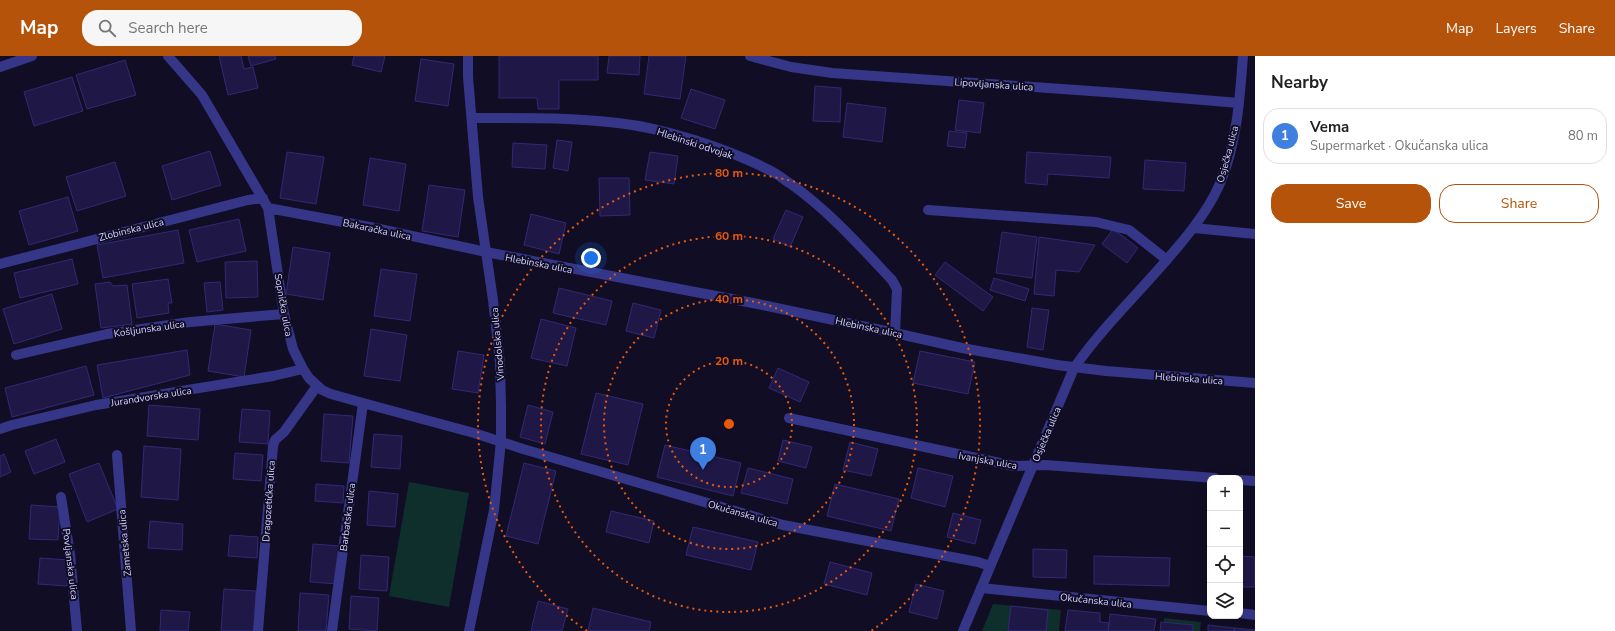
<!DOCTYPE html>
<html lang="en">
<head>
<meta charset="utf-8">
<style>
  :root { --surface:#fff; --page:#f6f6f6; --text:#222; --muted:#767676; --line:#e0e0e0; --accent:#b45309 }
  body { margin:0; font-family:"Nunito Sans",sans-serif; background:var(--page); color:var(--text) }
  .controls { position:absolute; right:12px; bottom:12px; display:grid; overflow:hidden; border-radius:8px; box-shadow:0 4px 16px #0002 }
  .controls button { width:36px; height:36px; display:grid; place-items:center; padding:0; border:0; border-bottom:1px solid var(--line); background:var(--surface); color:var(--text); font:20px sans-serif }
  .you { position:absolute; left:591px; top:202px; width:14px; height:14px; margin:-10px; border:3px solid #fff; border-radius:50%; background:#1a73e8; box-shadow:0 0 0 6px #1a73e833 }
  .badge { display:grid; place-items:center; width:26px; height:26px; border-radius:50%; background:var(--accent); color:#fff; font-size:13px; font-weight:700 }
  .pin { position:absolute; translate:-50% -33px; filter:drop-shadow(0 1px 2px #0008) }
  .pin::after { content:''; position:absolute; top:21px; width:14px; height:12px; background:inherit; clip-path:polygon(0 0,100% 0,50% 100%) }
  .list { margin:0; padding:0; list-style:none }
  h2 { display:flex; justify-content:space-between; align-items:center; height:52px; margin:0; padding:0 16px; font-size:17px }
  h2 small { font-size:13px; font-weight:400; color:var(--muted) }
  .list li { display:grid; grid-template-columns:26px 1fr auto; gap:12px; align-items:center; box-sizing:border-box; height:56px; margin:0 8px 8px; padding:0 8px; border:1px solid var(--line); border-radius:16px }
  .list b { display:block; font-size:15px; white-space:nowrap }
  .list p { margin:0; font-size:13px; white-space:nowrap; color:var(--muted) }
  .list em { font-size:13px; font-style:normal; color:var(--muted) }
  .actions { display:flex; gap:8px; padding:12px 16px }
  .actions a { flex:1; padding:9px 0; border:1px solid var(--accent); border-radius:16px; text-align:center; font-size:14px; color:var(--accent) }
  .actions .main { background:var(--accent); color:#fff }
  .icon { flex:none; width:22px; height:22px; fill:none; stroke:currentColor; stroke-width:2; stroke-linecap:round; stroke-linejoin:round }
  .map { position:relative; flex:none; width:1255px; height:575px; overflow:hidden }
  header { display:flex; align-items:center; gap:24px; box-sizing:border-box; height:56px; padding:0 20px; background:var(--accent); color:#fff }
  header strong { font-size:19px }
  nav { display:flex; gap:22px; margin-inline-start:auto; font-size:14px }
  .search { width:280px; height:36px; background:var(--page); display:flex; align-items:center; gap:10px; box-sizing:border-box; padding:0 14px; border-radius:16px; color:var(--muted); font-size:15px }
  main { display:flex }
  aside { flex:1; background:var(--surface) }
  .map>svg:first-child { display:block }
  .green { fill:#0f2f2c }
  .building { fill:#1f1847; stroke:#332874 }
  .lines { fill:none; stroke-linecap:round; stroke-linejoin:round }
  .minor { stroke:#353687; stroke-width:10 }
  .tertiary { stroke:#353687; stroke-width:10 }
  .ring { fill:none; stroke:#e8590c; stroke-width:2; stroke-dasharray:2 4 }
  .labels { text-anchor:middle; stroke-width:4; stroke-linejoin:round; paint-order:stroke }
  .street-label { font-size:10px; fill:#d3d0ff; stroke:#100d25 }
  .centre { fill:#e8590c; stroke:#100d25; stroke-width:2 }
  .ring-label { font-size:12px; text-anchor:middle; font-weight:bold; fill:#e8590c; stroke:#100d25; stroke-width:4; stroke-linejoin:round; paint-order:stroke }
</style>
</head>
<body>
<header>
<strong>Map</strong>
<div class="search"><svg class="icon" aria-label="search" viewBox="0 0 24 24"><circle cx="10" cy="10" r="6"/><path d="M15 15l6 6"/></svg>Search here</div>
<nav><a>Map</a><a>Layers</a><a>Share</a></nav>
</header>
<main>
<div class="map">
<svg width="1255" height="575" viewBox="0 0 1255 575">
  <rect width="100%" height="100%" fill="#100d25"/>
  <path class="green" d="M409,426L469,437L449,551L389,540Z
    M993,548L1061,554L1059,575H982Z
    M1164,562L1201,566L1200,575H1193V569L1164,566Z"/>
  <path class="building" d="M219,0H241L244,13L253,11L258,32L228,39Z
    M248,0H275L276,3L251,10Z
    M354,0H385L381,16L352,9Z
    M499,0H598V24H559V53H538L537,42H499Z
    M609,0H640L639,19L607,17Z
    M649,0H686L680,43L644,38Z
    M421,3L454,8L448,50L415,45Z
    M125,4L136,39L87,53L76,19Z
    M72,21L83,55L34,70L24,36Z
    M815,30L841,32L840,66L813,65Z
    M691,33L725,44L715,73L681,62Z
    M959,44L984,47L980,77L955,74Z
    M847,47L886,52L882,86L843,81Z
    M949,75L967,77L965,92L947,90Z
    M557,84L572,86L568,115L553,112Z
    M513,87L547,89L545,113L512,111Z
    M210,95L221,129L172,144L162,110Z
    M287,96L324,101L316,148L280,142Z
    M650,96L678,100L674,128L645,124Z
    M1027,96L1111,101L1109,122L1048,118L1047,129L1025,127Z
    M370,102L406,108L399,155L363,149Z
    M1145,104L1186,107L1184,135L1143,133Z
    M115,106L126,140L77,155L66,121Z
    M599,122H629L630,159L600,160Z
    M429,129L465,134L458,181L422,175Z
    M68,141L78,175L29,189L19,155Z
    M786,154L803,161L790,191L773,183Z
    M531,158L566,167L559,198L524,189Z
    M239,163L246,195L197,206L189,174Z
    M1113,173L1138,192L1127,207L1102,188Z
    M178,174L184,207L103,222L97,189Z
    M1002,176L1037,181L1032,222L996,217Z
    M1039,181L1095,189L1079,216L1056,214L1054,240L1034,238Z
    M293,191L330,197L323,244L286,238Z
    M72,203L78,228L20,242L14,217Z
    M257,205L258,241L226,242L225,206Z
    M945,206L993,241L983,255L935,219Z
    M381,213L417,218L410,265L374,260Z
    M994,222L1029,233L1025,245L990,234Z
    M168,223L172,247H168L169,257L137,262L132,228Z
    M110,226L113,230L127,229L132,268L101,272L95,228Z
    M220,226L223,254L207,256L204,227Z
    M559,232L612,245L606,269L553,257Z
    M52,238L62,273L14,288L3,253Z
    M633,247L661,254L654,282L626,275Z
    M1032,252L1049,254L1043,294L1027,291Z
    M541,263L576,272L567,310L531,302Z
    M215,268L251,274L244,321L208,315Z
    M371,273L407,279L400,325L364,320Z
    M187,294L190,319L103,342L97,309Z
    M458,295L484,299L478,337L452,333Z
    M920,295L975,306L968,338L913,327Z
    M86,310L94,339L12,361L5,332Z
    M778,312L809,326L800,346L769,332Z
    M596,337L643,348L628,409L581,398Z
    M149,349L200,353L198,384L147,380Z
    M528,349L553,356L545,388L520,381Z
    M242,353L270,355L268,388L239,386Z
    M324,358L353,360L349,407L321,405Z
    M374,378L402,380L400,413L371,411Z
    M56,383L65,406L34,418L25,395Z
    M783,384L812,391L806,412L778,405Z
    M850,386L878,393L871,420L843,414Z
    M665,389L741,407L733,440L657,421Z
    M144,390L181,393L178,444L141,441Z
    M235,397L263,399L261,425L233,423Z
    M4,398L11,416L0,421V400Z
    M99,407L118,453L87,466L69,418Z
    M524,407L556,415L538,488L506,480Z
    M748,412L793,423L787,448L741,437Z
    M918,412L953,420L945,451L911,442Z
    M316,428L344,430L343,447L315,445Z
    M835,428L899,443L891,475L827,460Z
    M369,435L398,438L395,471L367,469Z
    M31,449L60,451L58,484L29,483Z
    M611,455L654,465L649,487L606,476Z
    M953,457L981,464L975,488L947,481Z
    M150,465L183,468L182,494L148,492Z
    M693,471L758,486L751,514L686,499Z
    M230,479L258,481L257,502L228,500Z
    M313,488L341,490L338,528L310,526Z
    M1033,493L1067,494L1066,522L1033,521Z
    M361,499L389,501L387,535L359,533Z
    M1094,500L1170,502L1169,530L1094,528Z
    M1240,500L1255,501V531H1240Z
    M40,502L69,504L67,530L38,528Z
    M830,506L872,517L867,539L824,528Z
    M916,528L944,535L937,563L909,556Z
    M224,533L256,535L254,575H221Z
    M300,537L329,539L326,575H298Z
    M351,540L379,542L377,575L349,573Z
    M538,545L568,553L562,575H531Z
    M1011,550L1048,554L1046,575H1008Z
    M593,552L651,566L649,575H588Z
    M161,554L190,556L188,575H160Z
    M1068,554L1100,557V566L1109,567L1108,575H1065Z
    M1110,558L1156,563L1154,575H1108Z
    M1161,566L1193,569V575H1160Z
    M1208,569L1235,572L1234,575H1208Z
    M1235,572L1255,574V575H1234Z"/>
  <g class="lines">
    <path class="minor" d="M168,0L202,39L268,152L284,258L293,293L303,313L309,322L322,334L331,338L363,347L474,377L523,393L783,469L978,506L990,510
      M750,0L791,11L832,17L1119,37L1239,47
      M0,11L32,0
      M472,62C520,62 570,61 618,67C664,72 729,93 771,115C778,118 784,124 791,128C830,156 859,189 892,224L897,233L895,277
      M268,152L375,172L486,196L758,248L895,277L962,292L1057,309L1106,315L1255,327
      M928,154L1096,166L1129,174L1167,204
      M1194,172L1255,178
      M0,208L248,144L263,142
      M16,299L107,278L190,266L284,258
      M789,362L1014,410L1046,409L1215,422
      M0,373L12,369L96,349L273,320L303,313
      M117,399L131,575
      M1240,424L1255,425
      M61,441L70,498L77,575
      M981,532L1210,555
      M1240,557L1255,559
      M258,575L273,390L275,384L284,376L317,330
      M332,575L363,347"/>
    <path class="tertiary" d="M468,0V21L478,141L493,244L500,307L501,350V385L494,454L469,575
      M963,575L1074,312C1104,269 1143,233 1176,193C1194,172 1211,150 1221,125C1237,87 1240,40 1243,0"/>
  </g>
  <g class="ring">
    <circle cx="729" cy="368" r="63"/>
    <circle cx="729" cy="368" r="125"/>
    <circle cx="729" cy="368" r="188"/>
    <path d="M587 575A251 251 0 1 1 871 575"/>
  </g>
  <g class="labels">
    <g class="street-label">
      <text transform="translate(994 28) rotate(4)" y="4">Lipovljanska ulica</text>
      <text transform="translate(695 87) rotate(18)" y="4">Hlebinski odvojak</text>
      <text transform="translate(1227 98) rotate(-75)" y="4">Osječka ulica</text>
      <text transform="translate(131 173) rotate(-14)" y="4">Zlobinska ulica</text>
      <text transform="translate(377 173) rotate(12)" y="4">Bakaračka ulica</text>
      <text transform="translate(539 207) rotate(11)" y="4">Hlebinska ulica</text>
      <text transform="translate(284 249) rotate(80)" y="4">Sopnička ulica</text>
      <text transform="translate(869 271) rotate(12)" y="4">Hlebinska ulica</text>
      <text transform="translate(149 272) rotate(-8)" y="4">Košljunska ulica</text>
      <text transform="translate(497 288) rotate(-95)" y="4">Vinodolska ulica</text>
      <text transform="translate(1189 322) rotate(4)" y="4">Hlebinska ulica</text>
      <text transform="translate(151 340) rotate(-9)" y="4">Jurandvorska ulica</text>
      <text transform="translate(1046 378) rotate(-67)" y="4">Osječka ulica</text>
      <text transform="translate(988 404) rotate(10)" y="4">Ivanjska ulica</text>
      <text transform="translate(268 445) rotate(-86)" y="4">Dragozetićka ulica</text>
      <text transform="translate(743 457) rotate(16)" y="4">Okučanska ulica</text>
      <text transform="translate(347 461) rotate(-83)" y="4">Barbatska ulica</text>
      <text transform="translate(124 487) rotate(-95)" y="4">Zametska ulica</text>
      <text transform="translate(71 508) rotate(83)" y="4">Povljanska ulica</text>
      <text transform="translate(1096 544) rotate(6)" y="4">Okučanska ulica</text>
    </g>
  </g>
  <circle cx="729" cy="368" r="6" class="centre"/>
  <g class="ring-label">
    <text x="729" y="121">80 m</text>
    <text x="729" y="184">60 m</text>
    <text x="729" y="247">40 m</text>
    <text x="729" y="309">20 m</text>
  </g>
</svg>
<div class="controls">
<button>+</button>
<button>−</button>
<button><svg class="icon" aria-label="locate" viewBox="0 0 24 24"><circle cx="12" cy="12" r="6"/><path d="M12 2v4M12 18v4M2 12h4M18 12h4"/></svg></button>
<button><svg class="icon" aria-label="layers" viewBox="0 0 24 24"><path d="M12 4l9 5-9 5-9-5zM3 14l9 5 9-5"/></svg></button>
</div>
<div class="you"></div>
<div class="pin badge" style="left:703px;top:414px;background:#3f7fe0">1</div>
</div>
<aside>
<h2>Nearby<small></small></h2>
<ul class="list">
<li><span class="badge" style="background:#3f7fe0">1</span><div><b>Vema</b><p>Supermarket · Okučanska ulica</p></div><em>80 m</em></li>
</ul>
<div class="actions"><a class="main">Save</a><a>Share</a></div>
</aside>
</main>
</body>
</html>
